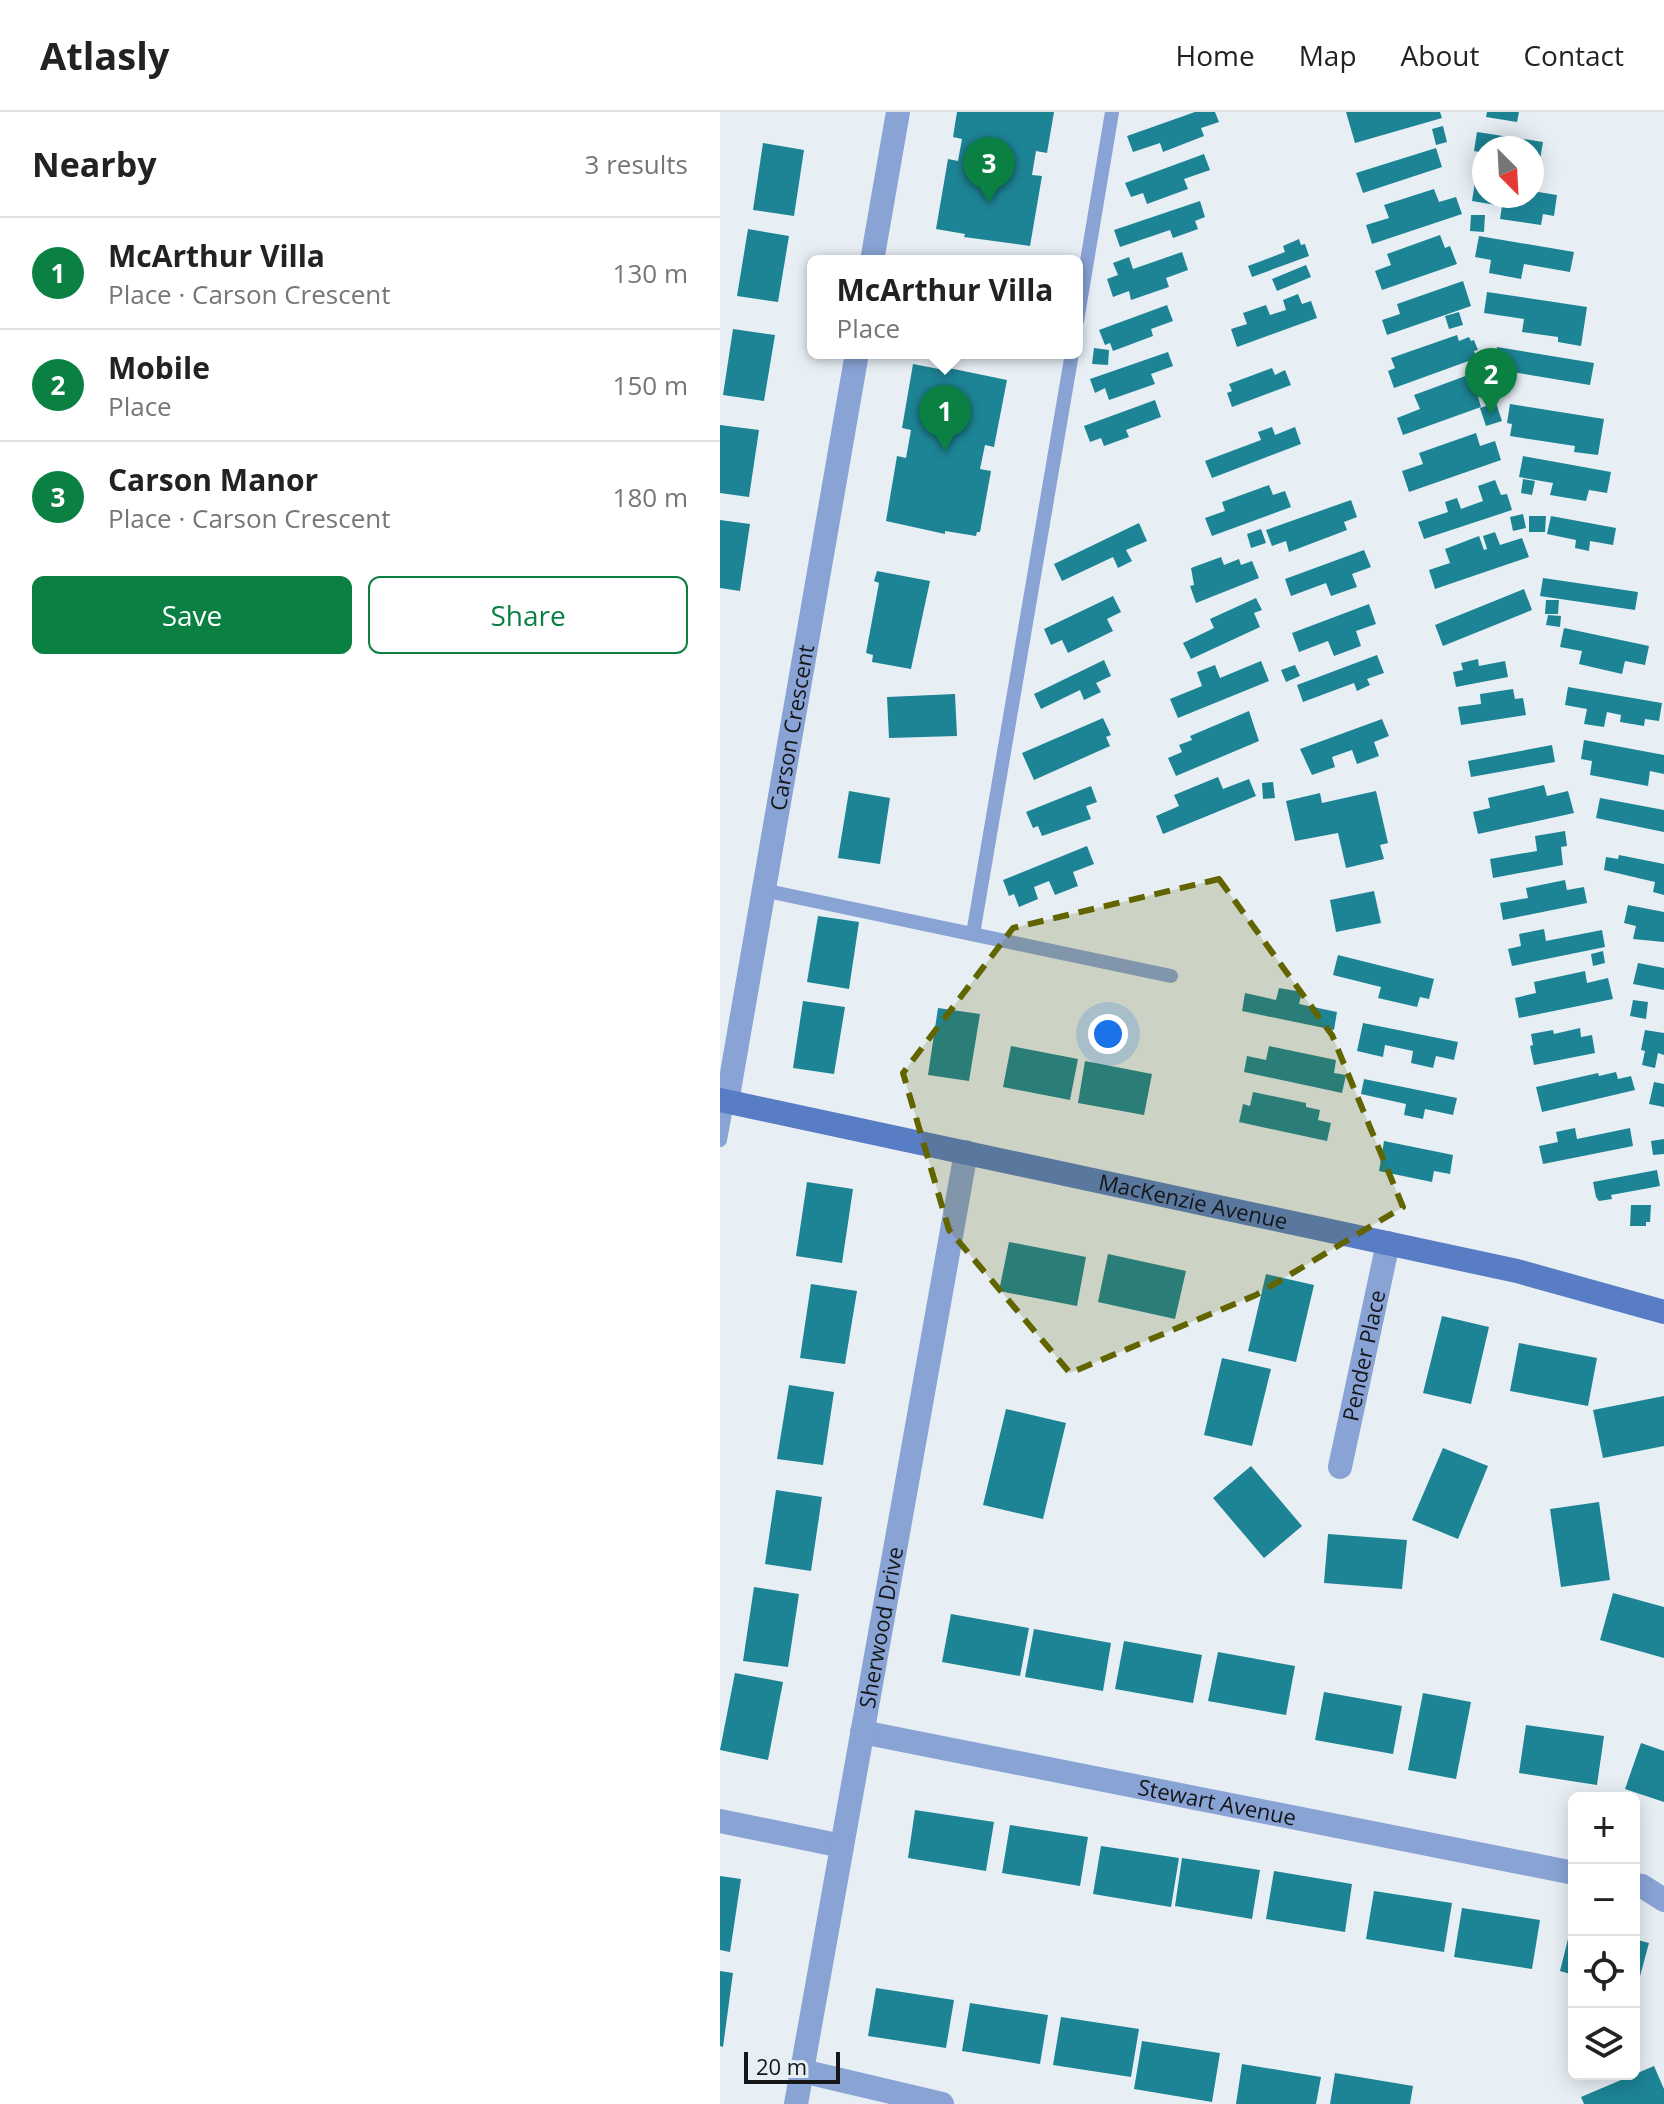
<!DOCTYPE html>
<html lang="en">
<head>
<meta charset="utf-8">
<style>
  :root { --surface:#fff; --page:#f2f2f2; --text:#222; --muted:#767676; --line:#e0e0e0; --accent:#0b8043 }
  body { margin:0; font-family:"Open Sans",sans-serif; background:var(--page); color:var(--text) }
  .controls { position:absolute; right:24px; bottom:24px; display:grid; overflow:hidden; border-radius:12px; box-shadow:0 4px 20px #0003 }
  .controls button { width:72px; height:72px; display:grid; place-items:center; padding:0; border:0; border-bottom:2px solid var(--line); background:var(--surface); color:var(--text); font:40px sans-serif }
  .compass { position:absolute; left:752px; top:24px; width:72px; height:72px; border-radius:50%; background:var(--surface); box-shadow:0 4px 20px #0003; rotate:156deg }
  .scale { position:absolute; left:24px; bottom:20px; width:96px; box-sizing:border-box; padding-left:8px; border:4px solid #141618; border-top:0; font-size:22px; line-height:28px; white-space:nowrap; color:#141618; -webkit-text-stroke:6px #e7eff5; paint-order:stroke }
  .you { position:absolute; left:388px; top:922px; width:28px; height:28px; margin:-20px; border:6px solid #fff; border-radius:50%; background:#1a73e8; box-shadow:0 0 0 12px #1a73e833 }
  .badge { display:grid; place-items:center; width:52px; height:52px; border-radius:50%; background:var(--accent); color:#fff; font-size:26px; font-weight:700 }
  .pin { position:absolute; translate:-50% -66px; filter:drop-shadow(0 2px 4px #0008) }
  .pin::after { content:''; position:absolute; top:42px; width:28px; height:24px; background:inherit; clip-path:polygon(0 0,100% 0,50% 100%) }
  .popup { position:absolute; left:87px; top:143px; width:276px; height:104px; box-sizing:border-box; display:grid; place-content:center; border-radius:12px; background:var(--surface); filter:drop-shadow(0 2px 6px #0005); font-size:26px; white-space:nowrap; color:var(--muted) }
  .popup b { font-size:30px; color:var(--text) }
  .popup::after { content:''; position:absolute; left:50%; top:100%; margin-left:-16px; border:16px solid transparent; border-top-color:var(--surface) }
  .list { margin:0; padding:0; list-style:none }
  h2 { display:flex; justify-content:space-between; align-items:center; height:104px; margin:0; padding:0 32px; font-size:34px }
  h2 small { font-size:26px; font-weight:400; color:var(--muted) }
  .list li { display:grid; grid-template-columns:52px 1fr auto; gap:24px; align-items:center; box-sizing:border-box; height:112px; padding:0 32px; border-top:2px solid var(--line) }
  .list b { display:block; font-size:30px; white-space:nowrap }
  .list p { margin:0; font-size:26px; white-space:nowrap; color:var(--muted) }
  .list em { font-size:26px; font-style:normal; color:var(--muted) }
  .actions { display:flex; gap:16px; padding:24px 32px }
  .actions a { flex:1; padding:18px 0; border:2px solid var(--accent); border-radius:12px; text-align:center; font-size:28px; color:var(--accent) }
  .actions .main { background:var(--accent); color:#fff }
  .icon { flex:none; width:44px; height:44px; fill:none; stroke:currentColor; stroke-width:2; stroke-linecap:round; stroke-linejoin:round }
  .map { position:relative; flex:none; width:944px; height:1992px; overflow:hidden }
  header { display:flex; align-items:center; gap:48px; box-sizing:border-box; height:112px; padding:0 40px; background:var(--surface); border-bottom:2px solid var(--line) }
  header strong { font-size:38px }
  nav { display:flex; gap:44px; margin-inline-start:auto; font-size:28px }
  main { display:flex }
  aside { flex:1; background:var(--surface) }
  .map>svg:first-child { display:block }
  .building { fill:#1d8495 }
  .lines { fill:none; stroke-linecap:round; stroke-linejoin:round }
  .lane { stroke:#89a3d5; stroke-width:14 }
  .street { stroke:#89a3d5; stroke-width:24 }
  .secondary { stroke:#587dc5; stroke-width:24 }
  .marked { fill:#626400; fill-opacity:0.2; stroke:#626400; stroke-width:6; stroke-dasharray:16 10; stroke-linejoin:round }
  .labels { text-anchor:middle; stroke-width:8; stroke-linejoin:round; paint-order:stroke }
  .street-label { font-size:22px; fill:#141618; stroke:#e7eff5 }
</style>
</head>
<body>
<header>
<strong>Atlasly</strong>
<nav><a>Home</a><a>Map</a><a>About</a><a>Contact</a></nav>
</header>
<main>
<aside>
<h2>Nearby<small>3 results</small></h2>
<ul class="list">
<li><span class="badge">1</span><div><b>McArthur Villa</b><p>Place · Carson Crescent</p></div><em>130 m</em></li>
<li><span class="badge">2</span><div><b>Mobile</b><p>Place</p></div><em>150 m</em></li>
<li><span class="badge">3</span><div><b>Carson Manor</b><p>Place · Carson Crescent</p></div><em>180 m</em></li>
</ul>
<div class="actions"><a class="main">Save</a><a>Share</a></div>
</aside>
<div class="map">
<svg width="944" height="1992" viewBox="0 0 944 1992">
  <rect width="100%" height="100%" fill="#e7eff5"/>
  <path class="building" d="M237,0H334L327,41L316,39L312,63L322,64L310,134L244,125L245,122L216,117L228,47L238,49L242,27L233,25Z
    M475,0H495L499,10L481,16L484,24L443,40L440,31L413,40L407,24Z
    M626,0H720L722,6L635,31Z
    M767,0H799L797,10L766,5Z
    M723,14L727,30L716,33L712,17Z
    M757,20L823,30L820,48L812,47V36H764V41L754,39Z
    M43,31L84,38L74,104L33,98Z
    M716,36L722,55L643,81L636,61Z
    M484,42L490,58L464,67L468,77L427,92L423,81L411,85L405,71Z
    M755,70L764,72V84H812V79L837,83L834,104L823,102L821,113L780,107L782,94L752,89Z
    M714,77L719,90L736,85L742,102L652,132L646,113L669,106L664,93Z
    M480,89L485,105L475,109L478,117L453,126L450,118L400,135L394,118Z
    M751,103H765L764,120L750,119Z
    M28,117L69,124L58,190L17,184Z
    M720,123L725,136L730,134L737,152L662,178L655,159L671,153L667,142Z
    M759,124L854,140L850,160L804,152L801,167L769,161L771,148L755,145Z
    M579,127L581,133L585,132L589,144L532,165L528,154L565,140L563,134Z
    M462,140L468,158L446,166L449,175L411,188L409,179L393,185L387,167L398,163L393,151L409,145L413,157Z
    M586,153L591,165L557,179L552,167Z
    M743,169L751,194L667,223L662,208L680,202L677,192Z
    M767,180L867,195L861,234L838,230V225L802,220L804,207L764,201Z
    M578,182L582,192L591,189L597,206L517,235L511,217L527,212L523,201L546,193L550,203L566,198L563,188Z
    M447,193L453,209L431,217L433,224L393,239L390,231L385,233L379,218Z
    M739,200L743,213L729,217L725,204Z
    M13,217L55,223L44,289L3,283Z
    M737,223L739,229L749,225L751,229L754,228L758,238L754,239L757,246L674,276L668,259L675,256L671,246Z
    M777,235L874,251L870,273L774,257Z
    M374,236L389,238L388,253L372,252Z
    M448,240L453,254L431,262L435,272L389,288L385,276L375,281L370,267Z
    M193,252L224,258V255L287,268L274,335L265,333L260,357L271,359L260,420H257L256,424L225,419V422L166,409L177,344L186,346L191,318L182,316Z
    M552,256L555,263L565,258L571,273L512,295L507,281L512,279L509,272Z
    M751,262L761,295L683,323L677,306L700,297L694,283Z
    M435,288L441,305L406,318L409,325L384,334L381,326L370,330L364,314Z
    M776,291L782,309L766,314L760,296Z
    M790,292L884,307L878,343L854,340L855,334L790,324L792,312L787,311Z
    M0,313L39,318L29,385L0,381Z
    M552,315L555,323L575,315L581,332L492,366L485,349L541,328L538,320Z
    M756,321L760,334L775,329L781,348L689,380L682,359L703,352L699,341Z
    M803,344L891,360L887,381L869,378L866,389L830,383L833,371L799,365Z
    M803,367L815,369L812,383L801,381Z
    M775,368L781,383L787,382L792,398L704,427L698,410L728,400L725,390L737,386L741,397L763,389L758,374Z
    M549,373L553,383L565,379L571,395L492,424L485,406L505,399L502,390Z
    M631,388L637,405L624,410L627,418L569,440L566,429L552,434L546,418Z
    M803,402L806,416L793,419L790,405Z
    M809,404H826L825,420H809Z
    M831,404L896,416L893,433L870,429L869,439L855,436L856,428L827,422Z
    M0,408L30,412L20,479L0,476Z
    M419,411L427,429L406,438L412,449L398,456L393,445L342,469L334,452Z
    M541,417L546,431L531,436L527,422Z
    M775,420L780,433L802,426L809,445L715,477L709,458L730,451L725,437L759,424L764,438L767,437L763,424Z
    M644,438L651,455L632,462L637,475L611,484L606,471L571,484L565,467Z
    M501,445L504,453L519,447L521,453L532,449L539,466L476,491L470,474L474,473L471,456Z
    M157,459L210,469L191,557L152,550L153,543L146,541L159,471L154,469Z
    M823,466L918,480L915,498L820,484Z
    M804,477L812,498L723,534L715,513Z
    M393,484L401,500L387,507L393,519L348,541L342,528L331,533L324,517Z
    M536,486L542,498L534,501L540,515L471,547L463,531L494,516L490,507Z
    M826,488H839L838,502H825Z
    M649,492L656,512L636,519L641,534L614,544L608,529L579,540L572,521Z
    M828,503L841,504L840,515L826,513Z
    M844,516L929,534L925,553L905,549L902,562L859,552L862,539L840,535Z
    M657,543L664,561L647,567L650,573L637,579L634,571L583,590L577,573Z
    M758,547L759,554L785,549L788,565L736,575L733,560L743,558L741,551Z
    M384,548L391,564L376,571L381,580L364,588L360,578L321,597L314,582Z
    M541,549L549,569L458,606L450,587L482,574L477,560L495,553L500,566Z
    M575,553L580,564L566,570L561,558Z
    M848,575L942,591L939,609L925,607L924,614L900,610L901,603L887,600L884,615L864,612L867,597L845,593Z
    M793,577L795,587L803,586L806,603L741,613L738,595L761,592L760,582Z
    M235,582L237,624L169,626L167,585Z
    M529,599L539,629L456,664L448,646L462,640L459,633L472,628L470,624Z
    M383,606L391,623L386,625L390,634L314,668L302,641Z
    M662,607L669,624L654,630L659,644L637,652L632,638L612,645L615,655L592,663L580,637Z
    M864,628L944,643V662L930,659L928,674L870,663L872,649L861,647Z
    M832,633L835,650L751,665L748,649Z
    M498,665L503,677L529,667L536,684L443,722L436,704L459,694L454,683Z
    M553,670L555,686L543,687L542,671Z
    M824,673L827,684L848,679L854,701L758,722L753,700L770,696L768,686Z
    M371,674L377,690L366,694L371,707L322,724L318,714L313,716L306,700Z
    M129,679L170,686L160,752L118,746Z
    M656,679L668,731L660,733L664,747L626,756L618,721L575,729L566,689L600,681L602,691Z
    M880,686L944,698V720L876,706Z
    M845,719L847,734L841,735L843,753L773,766L770,747L817,739L815,724Z
    M367,734L374,752L353,760L358,774L335,783L329,769L314,775L318,787L299,795L294,782L289,784L283,768Z
    M899,743L944,752V783L933,780L935,770L884,758L886,745L898,747Z
    M845,768L847,778L864,775L867,791L783,808L780,791L808,786L806,776Z
    M654,779L661,811L616,820L610,788Z
    M908,793L944,800V830L913,827L916,814L904,811Z
    M98,804L139,810L129,877L87,870Z
    M824,817L826,829L882,818L885,835L792,854L788,837L801,834L799,822Z
    M883,839L885,851L873,854L871,842Z
    M618,843L714,867L709,887L700,885L697,895L658,886L661,875L613,863Z
    M918,851L944,856V878L913,872Z
    M865,859L867,871L888,866L893,887L799,906L795,886L816,881L814,870Z
    M559,876L582,880L579,892L617,900L614,918L522,899L525,881L556,888Z
    M913,888L928,890L926,907L910,904Z
    M83,889L125,895L114,962L73,956Z
    M218,896L260,902L249,969L208,963Z
    M643,911L738,930L734,948L716,944L713,956L691,951L693,939L665,933L663,945L637,939Z
    M860,916L861,925L872,923L875,941L814,953L810,934L813,933L811,922L833,918L834,922Z
    M925,918L944,921V943L938,941L935,956L922,953L925,939L921,938Z
    M291,934L358,947L350,988L283,975Z
    M549,934L616,948L614,961L626,963L622,981L524,960L527,944L546,948Z
    M365,949L432,962L424,1003L358,991Z
    M896,960L898,967L911,964L915,978L822,1000L816,975L878,961L879,964Z
    M644,967L737,986L733,1003L705,997L703,1007L684,1003L686,992L641,982Z
    M934,970L944,972V995L929,992Z
    M533,980L586,991V995L600,998L598,1008L611,1011L607,1029L519,1010L523,992L530,994Z
    M855,1016L857,1027L910,1016L913,1034L823,1052L819,1034L838,1030L836,1020Z
    M944,1027V1042L933,1043L931,1029Z
    M664,1029L733,1043L730,1062L714,1059L712,1070L659,1059Z
    M937,1058L940,1074L891,1083L892,1087L879,1089L876,1085L873,1070Z
    M87,1070L133,1077L122,1151L76,1144Z
    M911,1093H931L930,1110H926V1114H910Z
    M289,1130L366,1145L357,1194L279,1179Z
    M388,1142L466,1159L455,1207L378,1190Z
    M546,1162L594,1173L576,1250L528,1239Z
    M91,1172L137,1179L125,1252L80,1246Z
    M722,1204L769,1215L751,1292L703,1281Z
    M799,1231L877,1246L868,1294L790,1279Z
    M502,1246L551,1257L532,1334L484,1323Z
    M69,1273L114,1280L103,1353L57,1347Z
    M944,1284V1334L883,1346L873,1298Z
    M286,1297L346,1311L323,1407L263,1393Z
    M723,1336L768,1354L738,1427L692,1408Z
    M531,1354L582,1414L544,1446L493,1386Z
    M56,1378L102,1385L91,1459L45,1452Z
    M879,1390L890,1468L841,1475L830,1397Z
    M608,1422L687,1428L682,1477L604,1471Z
    M34,1475L79,1482L68,1555L23,1549Z
    M893,1481L944,1495V1546L880,1528Z
    M231,1502L309,1516L300,1564L222,1550Z
    M314,1517L391,1531L383,1579L305,1565Z
    M404,1529L482,1543L473,1591L395,1577Z
    M498,1540L575,1554L566,1603L488,1589Z
    M15,1561L63,1570L48,1648L0,1638Z
    M604,1580L682,1594L673,1642L595,1628Z
    M703,1581L751,1590L736,1667L688,1658Z
    M806,1613L884,1624L877,1673L799,1661Z
    M921,1631L944,1639V1690L905,1677Z
    M195,1698L274,1710L266,1759L188,1746Z
    M290,1713L368,1725L360,1774L282,1761Z
    M381,1734L459,1746L451,1795L373,1782Z
    M462,1746L540,1758L532,1807L455,1794Z
    M554,1759L632,1772L625,1820L546,1807Z
    M0,1764L21,1767L10,1840L0,1838Z
    M654,1779L732,1791L724,1840L646,1827Z
    M742,1796L820,1808L812,1857L734,1845Z
    M853,1807H854V1863L840,1859Z
    M914,1827L929,1831L916,1879L914,1878Z
    M0,1859L13,1861L3,1935L0,1934Z
    M156,1876L234,1888L226,1936L148,1924Z
    M250,1891L328,1903L320,1952L242,1939Z
    M341,1905L419,1917L411,1965L333,1953Z
    M422,1929L500,1941L492,1990L414,1977Z
    M522,1952L601,1965L596,1992H516Z
    M934,1954L944,1977V1992H864L861,1985Z
    M615,1961L693,1974L690,1992H610Z"/>
  <g class="lines">
    <path class="lane" d="M357,209L392,0
      M43,778L451,864
      M253,822L352,241
      M0,1028L7,990"/>
    <g class="street">
      <path d="M152,149L178,0"/>
      <path id="s1" d="M7,990L137,241"/>
      <path id="s2" d="M620,1355L668,1131"/>
      <path id="s3" d="M142,1620L854,1761"/>
      <path d="M0,1709L122,1734"/>
      <path d="M914,1773L922,1774L944,1788"/>
      <path d="M82,1959L222,1992"/>
      <path id="s4" d="M76,1992L246,1040"/>
    </g>
    <path class="secondary" id="s5" d="M0,988L797,1159L944,1200"/>
  </g>
  <path class="marked" d="M499,767L612,923L683,1095L536,1183L350,1261L229,1118L183,961L293,816Z"/>
  <g class="labels">
    <g class="street-label">
      <text dy="8" stroke="none"><textPath href="#s1" startOffset="380">Carson Crescent</textPath></text>
      <text dy="8" stroke="none"><textPath href="#s5" startOffset="484">MacKenzie Avenue</textPath></text>
      <text dy="8" stroke="none"><textPath href="#s2" startOffset="114">Pender Place</textPath></text>
      <text dy="8" stroke="none"><textPath href="#s4" startOffset="484">Sherwood Drive</textPath></text>
      <text dy="8" stroke="none"><textPath href="#s3" startOffset="362">Stewart Avenue</textPath></text>
    </g>
  </g>
</svg>
<div class="controls">
<button>+</button>
<button>−</button>
<button><svg class="icon" aria-label="locate" viewBox="0 0 24 24"><circle cx="12" cy="12" r="6"/><path d="M12 2v4M12 18v4M2 12h4M18 12h4"/></svg></button>
<button><svg class="icon" aria-label="layers" viewBox="0 0 24 24"><path d="M12 4l9 5-9 5-9-5zM3 14l9 5 9-5"/></svg></button>
</div>
<svg class="compass" viewBox="-18 -18 36 36"><path d="M0-13l5 13h-10z" fill="#e53935"/><path d="M0 13l5-13h-10z" fill="#767676"/></svg>
<div class="scale">20 m</div>
<div class="you"></div>
<div class="pin badge" style="left:225px;top:339px">1</div>
<div class="popup"><b>McArthur Villa</b>Place</div>
<div class="pin badge" style="left:771px;top:302px">2</div>
<div class="pin badge" style="left:269px;top:91px">3</div>
</div>
</main>
</body>
</html>
